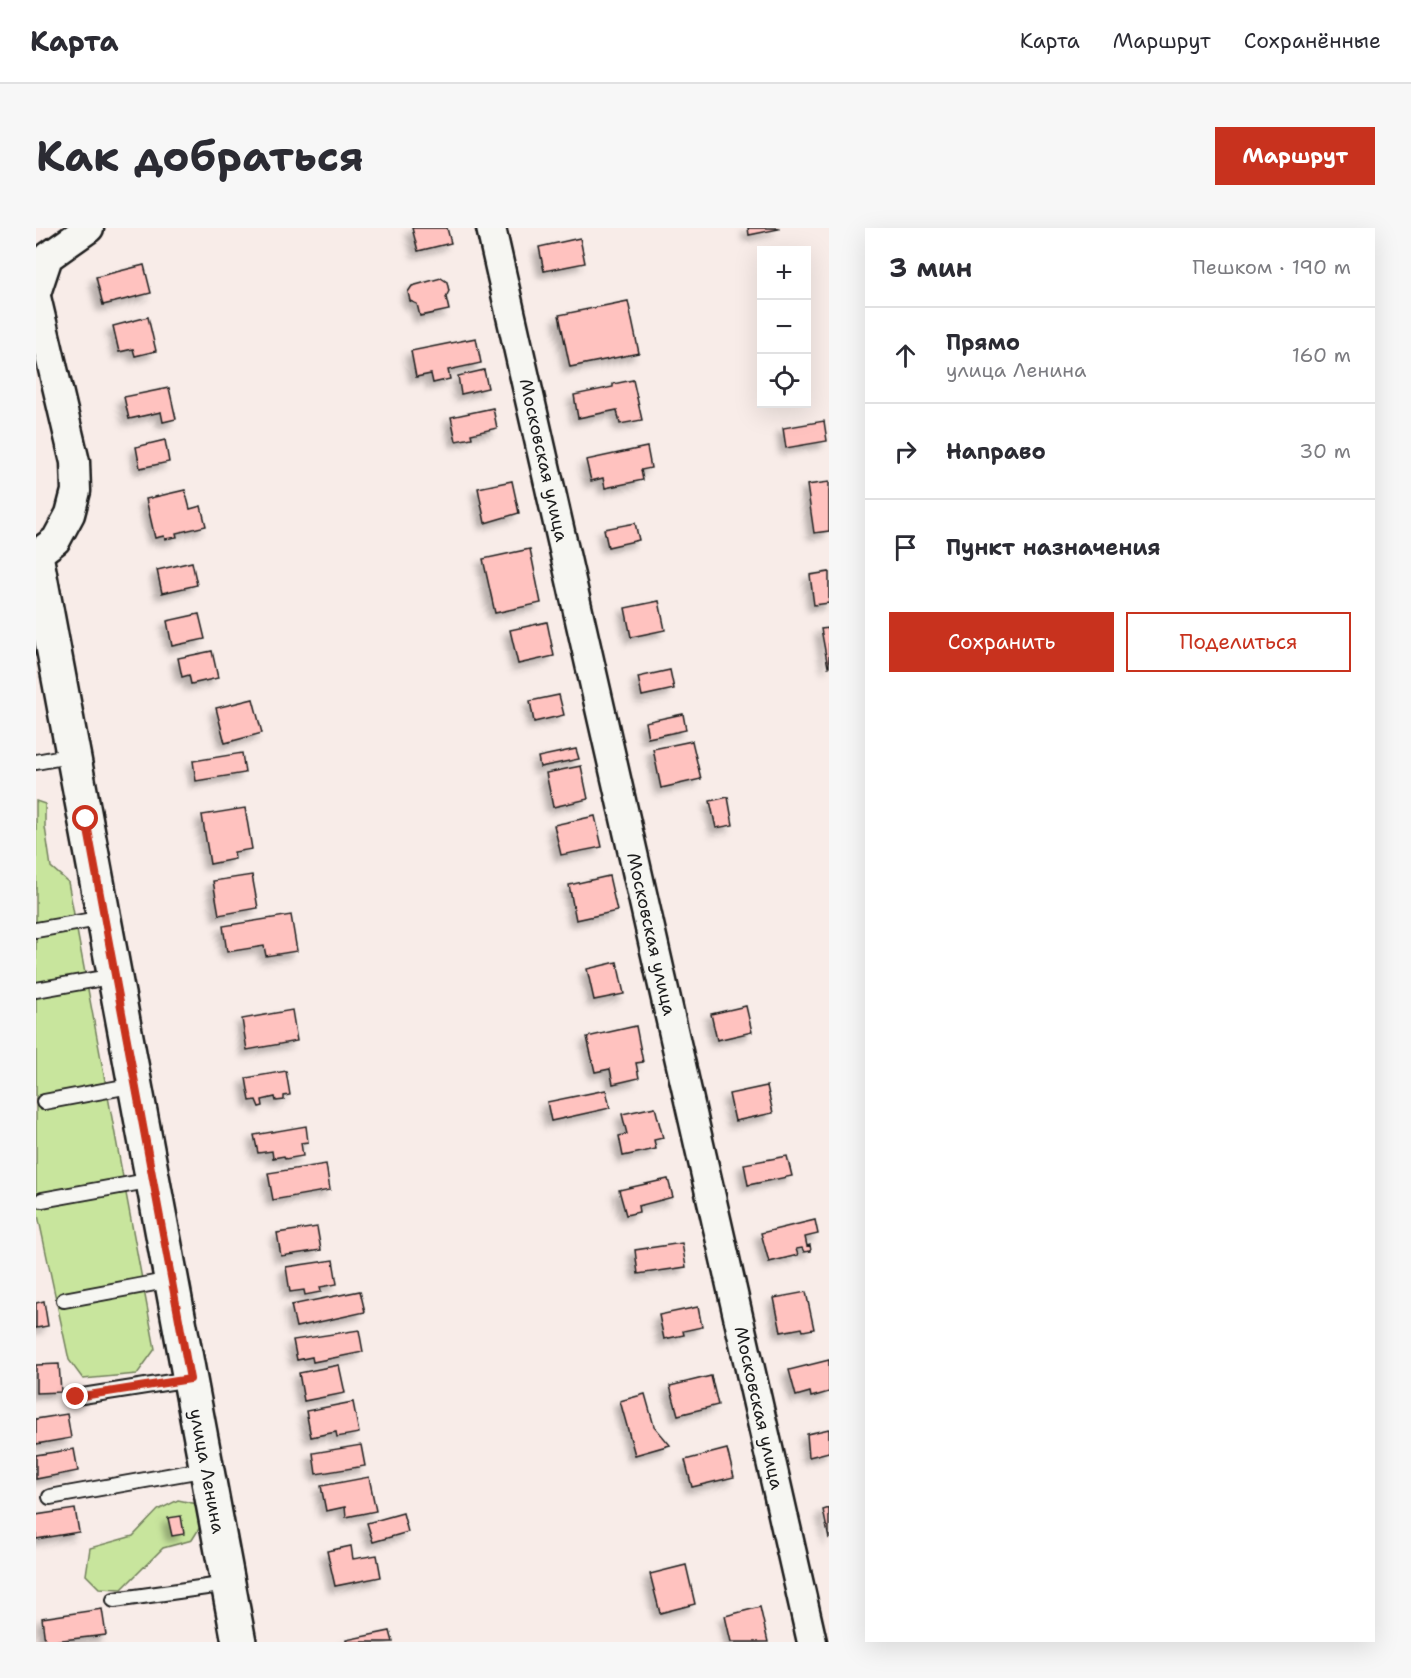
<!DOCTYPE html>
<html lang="ru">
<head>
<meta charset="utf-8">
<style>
  :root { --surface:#fff; --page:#f7f7f7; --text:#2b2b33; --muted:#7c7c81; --line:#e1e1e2; --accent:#c8321e }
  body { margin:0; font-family:"Shantell Sans",sans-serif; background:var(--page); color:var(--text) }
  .controls { position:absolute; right:18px; top:18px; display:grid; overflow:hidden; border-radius:0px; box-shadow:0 6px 24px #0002 }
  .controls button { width:54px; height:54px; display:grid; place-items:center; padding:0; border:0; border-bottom:2px solid var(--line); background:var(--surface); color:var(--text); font:30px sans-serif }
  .stop { position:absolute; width:18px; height:18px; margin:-14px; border:4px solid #c8321e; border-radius:50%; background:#fff }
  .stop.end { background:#c8321e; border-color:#fff; box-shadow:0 2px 6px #0008 }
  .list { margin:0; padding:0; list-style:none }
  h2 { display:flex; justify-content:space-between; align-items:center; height:78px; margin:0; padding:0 24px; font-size:26px }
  h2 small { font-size:20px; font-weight:400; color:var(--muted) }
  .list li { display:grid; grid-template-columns:39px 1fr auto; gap:18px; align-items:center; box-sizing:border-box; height:96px; padding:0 24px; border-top:2px solid var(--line) }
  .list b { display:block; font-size:22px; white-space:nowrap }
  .list p { margin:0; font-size:20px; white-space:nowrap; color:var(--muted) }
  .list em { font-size:20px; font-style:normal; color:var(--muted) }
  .actions { display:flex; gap:12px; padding:18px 24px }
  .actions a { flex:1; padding:14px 0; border:2px solid var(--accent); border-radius:0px; text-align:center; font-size:21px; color:var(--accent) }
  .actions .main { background:var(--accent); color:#fff }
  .icon { flex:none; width:33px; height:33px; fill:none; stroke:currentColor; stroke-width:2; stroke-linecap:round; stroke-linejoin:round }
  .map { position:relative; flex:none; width:793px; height:1414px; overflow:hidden; border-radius:0px }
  header { display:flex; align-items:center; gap:36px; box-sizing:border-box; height:84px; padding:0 30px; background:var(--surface); border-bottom:2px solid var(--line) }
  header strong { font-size:28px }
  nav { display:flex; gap:33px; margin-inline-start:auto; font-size:21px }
  .intro { display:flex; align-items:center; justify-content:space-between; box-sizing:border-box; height:144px; padding:0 36px }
  h1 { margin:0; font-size:42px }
  .button { padding:15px 27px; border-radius:0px; background:var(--accent); color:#fff; font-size:21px; font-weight:700 }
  main { display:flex; gap:36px; padding:0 36px }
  aside { flex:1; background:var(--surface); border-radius:0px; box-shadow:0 6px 24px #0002 }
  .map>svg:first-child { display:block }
  .green { fill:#c8e59d; stroke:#72805c; stroke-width:1.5 }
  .building { fill:#ffc2bf; stroke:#1c1c1c; stroke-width:1.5; filter:url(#shadow) }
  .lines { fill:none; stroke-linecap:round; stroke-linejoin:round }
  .lane-casing { stroke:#1c1c1c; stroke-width:18 }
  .street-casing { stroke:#1c1c1c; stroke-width:33 }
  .primary-casing { stroke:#1c1c1c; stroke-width:38 }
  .lane { stroke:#f6f6f2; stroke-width:14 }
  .street { stroke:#f6f6f2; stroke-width:28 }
  .primary { stroke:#f6f6f2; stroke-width:33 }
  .route { stroke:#c8321e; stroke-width:8 }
  .labels { text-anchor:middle; stroke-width:4.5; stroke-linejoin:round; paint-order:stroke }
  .street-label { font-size:18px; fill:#1c1c1c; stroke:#f6f6f2 }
</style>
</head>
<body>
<header>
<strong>Карта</strong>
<nav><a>Карта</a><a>Маршрут</a><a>Сохранённые</a></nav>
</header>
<div class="intro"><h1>Как добраться</h1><a class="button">Маршрут</a></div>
<main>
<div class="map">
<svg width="793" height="1414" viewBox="0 0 793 1414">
  <defs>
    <filter id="shadow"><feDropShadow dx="-5.5" dy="5.5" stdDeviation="3" flood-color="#0004"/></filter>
  </defs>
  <rect width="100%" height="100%" fill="#f8ece8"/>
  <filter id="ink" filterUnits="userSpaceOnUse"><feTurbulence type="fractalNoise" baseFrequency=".0167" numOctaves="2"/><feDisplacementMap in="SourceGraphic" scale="12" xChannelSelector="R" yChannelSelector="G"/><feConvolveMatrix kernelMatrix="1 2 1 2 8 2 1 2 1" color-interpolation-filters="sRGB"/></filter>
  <g filter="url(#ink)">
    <path class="green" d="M0,573L9,576V599L15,639L32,654L119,1121L101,1146L47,1151L33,1132L0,978Z
      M142,1272L161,1276L166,1296L156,1312L127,1320L86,1361L63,1360L50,1347L54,1320L97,1308L122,1282Z"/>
    <path class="building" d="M376,0H411L415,15L382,23Z
      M712,0H743V1L713,7Z
      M544,10L549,35L508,43L503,19Z
      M108,37L115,65L67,77L60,49Z
      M405,50L411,54L413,63L410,69L413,82L384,88L381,76L374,73L372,64L376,58Z
      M592,73L603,125L534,139L523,87Z
      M112,89L120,123L99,128L97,121L83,124L77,98Z
      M440,110L445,135L412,142L414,151L397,155L395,146L380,149L375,123Z
      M448,142L452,160L425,166L422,148Z
      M597,152L606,192L584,196L581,182L542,190L538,167L577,159V156Z
      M133,160L140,191L127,194L125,184L93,191L88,169Z
      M457,180L461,200L435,206L436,210L420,213L415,189Z
      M788,193L791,213L750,220L747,200Z
      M129,212L133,234L104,240L100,219Z
      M611,219L615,240L605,242L607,252L569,260L567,250L555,253L550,232Z
      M476,253L483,285L449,295L442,260Z
      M793,254V303L778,305L771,257Z
      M149,262L154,281L165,278L170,298L140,305L141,309L129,311L128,308L119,310L110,271Z
      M599,295L603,312L572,319L568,301Z
      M494,321L505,375L459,385L447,331Z
      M156,334L161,357L126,365L121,342Z
      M793,344V375L778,377L774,347Z
      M623,373L629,402L595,409L589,380Z
      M163,386L169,411L136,418L131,393Z
      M511,394L518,428L482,436L474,402Z
      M793,400V439H792L785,401Z
      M176,423L182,450L155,456L153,447L146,449L142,430Z
      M634,442L638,461L606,468L602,449Z
      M523,467L528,487L498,494L494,473Z
      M217,471L226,505L189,515L180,480Z
      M647,486L650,502L612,510L609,494Z
      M656,513L665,551L625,560L617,521Z
      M540,521L543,531L504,539L502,529Z
      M206,525L209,545L160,553L157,533Z
      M545,538L552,571L517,579L510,545Z
      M692,569L697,597L680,600L674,573Z
      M209,580L216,621L198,624L199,631L174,636L166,587Z
      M559,588L566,619L525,627L518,597Z
      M216,647L222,680L183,687L177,653Z
      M573,648L581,683L540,692L533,657Z
      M255,687L261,723L230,728L228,718L191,724L187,698Z
      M581,734L588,766L558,772L551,741Z
      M710,778L716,804L681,812L675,786Z
      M256,782L261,813L211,822L206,791Z
      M600,798L607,834L600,835L603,850L577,856L574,841L559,844L551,809Z
      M250,843L254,867L248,868V872L240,873L239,869L226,872L227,878L223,879L220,872L214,873L210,850Z
      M731,858L737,885L699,893L693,866Z
      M570,862L574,880L515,893L511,874Z
      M619,879L627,910L618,912L620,921L587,928L583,908L591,906L586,886Z
      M270,898L272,914L265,915L267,928L249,931L248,928L237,930L236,923L222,925L218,907Z
      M751,928L756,948L712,957L708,936Z
      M290,936L294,962L237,972L232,945Z
      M632,951L637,969L602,978L603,984L590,987L583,962Z
      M779,992L782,1006L769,1009L771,1018L774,1017L775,1023L768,1024L766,1020L760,1021L762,1027L733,1034L725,1005Z
      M281,999L285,1022L245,1028L241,1005Z
      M646,1015L650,1039L602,1046L599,1022Z
      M297,1032L301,1056L284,1059L285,1064L269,1067L268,1062L254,1064L250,1039Z
      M324,1063L329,1084L260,1099L255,1077Z
      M770,1064L778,1101L767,1103L766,1100L745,1104L738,1070Z
      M8,1073L12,1098L0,1100V1075Z
      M662,1079L666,1099L647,1103L648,1107L628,1111L623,1087Z
      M323,1102L327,1124L277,1134L276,1129L261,1132L257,1112Z
      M793,1132V1164L775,1169L774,1164L760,1168L753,1142Z
      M23,1136L25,1164L0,1165V1137Z
      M303,1137L309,1165L268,1173L263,1145Z
      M675,1148L682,1177L642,1187L634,1158Z
      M609,1166L618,1198L634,1217L599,1227L584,1173Z
      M317,1174L323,1205L301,1209L300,1204L275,1209L270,1183Z
      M31,1186L35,1210L0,1216V1191Z
      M793,1201V1224L773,1229L771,1206Z
      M325,1217L329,1238L280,1246L277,1225Z
      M38,1221L42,1243L0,1251V1227Z
      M691,1221L698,1249L656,1259L649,1232Z
      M333,1249L340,1283L310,1289L309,1279L290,1283L285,1258Z
      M793,1280V1311L787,1282Z
      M39,1281L43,1304L0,1311V1287Z
      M367,1285L372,1304L337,1314L331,1295Z
      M145,1288L148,1306L136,1308L132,1290Z
      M315,1318L317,1331L341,1327L345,1349L299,1358L291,1323Z
      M650,1337L659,1376L624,1385L614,1346Z
      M724,1379L732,1414H695L689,1388Z
      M66,1381L70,1407L9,1414L6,1390Z
      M354,1403L357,1414H310V1412Z"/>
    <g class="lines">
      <defs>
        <path id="lane" d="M0,534L38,527
          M0,702L68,690
          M0,762L79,748
          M8,874L99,857
          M6,972L117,952
          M28,1072L135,1052
          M40,1169L154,1151
          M14,1269L171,1241
          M78,1372L192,1356"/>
        <g id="street">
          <path id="s1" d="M455,0L776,1414"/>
          <path d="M0,65L12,29L53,0"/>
          <path d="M0,69L39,234L40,263L34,286L20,312L0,327"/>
        </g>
        <g id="primary">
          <path id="s2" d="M0,327L203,1414"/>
        </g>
      </defs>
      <use href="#lane" class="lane-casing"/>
      <use href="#street" class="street-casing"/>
      <use href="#primary" class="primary-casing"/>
      <use href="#lane" class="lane"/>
      <use href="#street" class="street"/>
      <use href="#primary" class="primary"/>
    </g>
  </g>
  <g class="lines" filter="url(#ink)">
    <path class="route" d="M40,1169L154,1151L50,591"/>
  </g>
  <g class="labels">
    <g class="street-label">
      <text dy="6" stroke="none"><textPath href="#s1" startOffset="238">Московская улица</textPath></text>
      <text dy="6" stroke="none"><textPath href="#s1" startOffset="724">Московская улица</textPath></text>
      <text dy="6" stroke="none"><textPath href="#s1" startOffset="1210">Московская улица</textPath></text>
      <text dy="6" stroke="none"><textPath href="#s2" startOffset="932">улица Ленина</textPath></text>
    </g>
  </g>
</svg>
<div class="controls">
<button>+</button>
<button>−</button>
<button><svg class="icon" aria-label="locate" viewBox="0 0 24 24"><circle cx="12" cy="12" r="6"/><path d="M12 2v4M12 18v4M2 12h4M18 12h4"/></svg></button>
</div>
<div class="stop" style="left:50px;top:591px"></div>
<div class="stop end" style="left:40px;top:1169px"></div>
</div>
<aside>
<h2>3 мин<small>Пешком · 190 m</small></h2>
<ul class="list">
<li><svg class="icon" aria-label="ahead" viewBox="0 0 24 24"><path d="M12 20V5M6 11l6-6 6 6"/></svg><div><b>Прямо</b><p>улица Ленина</p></div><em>160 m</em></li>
<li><svg class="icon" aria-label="right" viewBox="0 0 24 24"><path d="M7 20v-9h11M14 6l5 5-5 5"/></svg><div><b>Направо</b></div><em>30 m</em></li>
<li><svg class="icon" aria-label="arrive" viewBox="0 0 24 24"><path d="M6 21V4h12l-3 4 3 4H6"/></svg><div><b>Пункт назначения</b></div></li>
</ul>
<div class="actions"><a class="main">Сохранить</a><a>Поделиться</a></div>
</aside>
</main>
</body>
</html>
